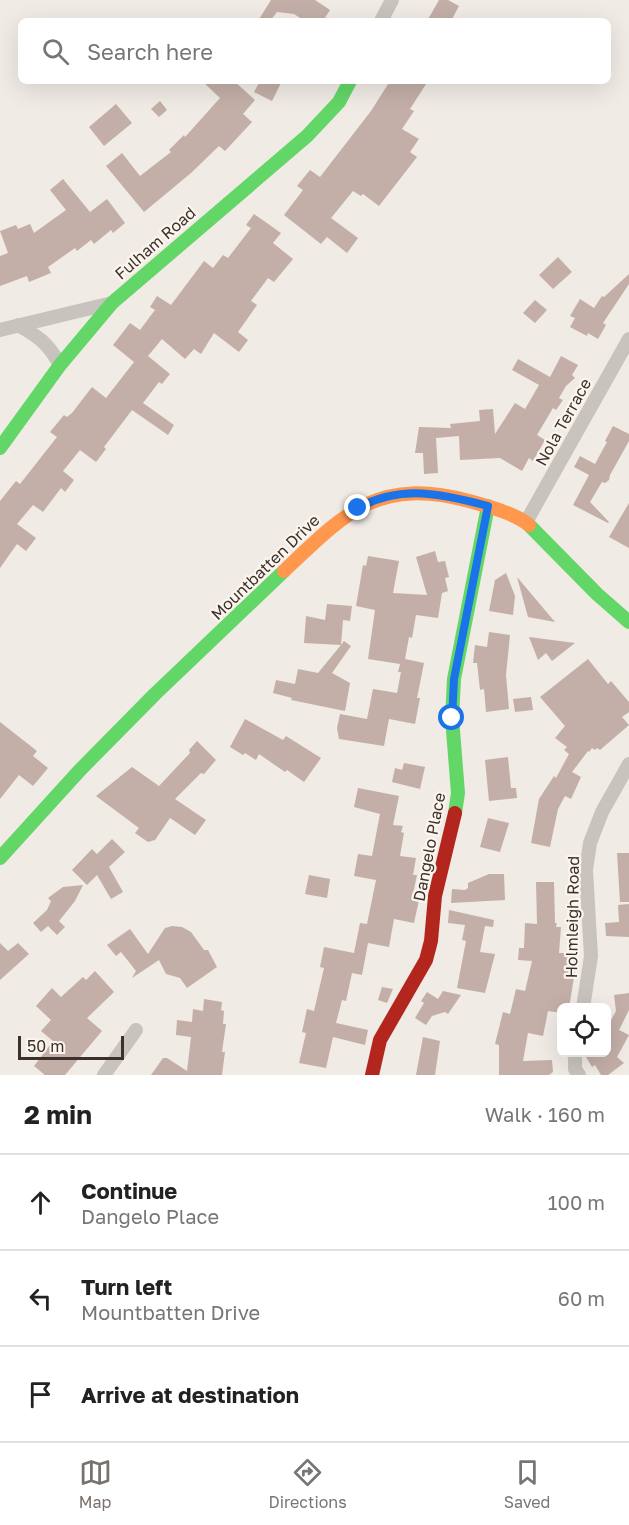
<!DOCTYPE html>
<html lang="en">
<head>
<meta charset="utf-8">
<style>
  :root { --surface:#fff; --page:#f2f2f2; --text:#222; --muted:#767676; --line:#e0e0e0; --accent:#7a716c }
  body { margin:0; font-family:"Golos Text",sans-serif; background:var(--page); color:var(--text) }
  .controls { position:absolute; right:18px; bottom:18px; display:grid; overflow:hidden; border-radius:9px; box-shadow:0 6px 24px #0002 }
  .controls button { width:54px; height:54px; display:grid; place-items:center; padding:0; border:0; border-bottom:2px solid var(--line); background:var(--surface); color:var(--text); font:30px sans-serif }
  .scale { position:absolute; left:18px; bottom:15px; width:106px; box-sizing:border-box; padding-left:6px; border:3px solid #3b302b; border-top:0; font-size:16px; line-height:21px; white-space:nowrap; color:#3b302b; -webkit-text-stroke:4px #fbf5ee; paint-order:stroke }
  .stop { position:absolute; width:18px; height:18px; margin:-14px; border:4px solid #1a73e8; border-radius:50%; background:#fff }
  .stop.end { background:#1a73e8; border-color:#fff; box-shadow:0 2px 6px #0008 }
  .list { margin:0; padding:0; list-style:none }
  h2 { display:flex; justify-content:space-between; align-items:center; height:78px; margin:0; padding:0 24px; font-size:26px }
  h2 small { font-size:20px; font-weight:400; color:var(--muted) }
  .list li { display:grid; grid-template-columns:39px 1fr auto; gap:18px; align-items:center; box-sizing:border-box; height:96px; padding:0 24px; border-top:2px solid var(--line) }
  .list b { display:block; font-size:22px; white-space:nowrap }
  .list p { margin:0; font-size:20px; white-space:nowrap; color:var(--muted) }
  .list em { font-size:20px; font-style:normal; color:var(--muted) }
  .icon { flex:none; width:33px; height:33px; fill:none; stroke:currentColor; stroke-width:2; stroke-linecap:round; stroke-linejoin:round }
  .map { position:relative; flex:none; width:629px; height:1075px; overflow:hidden }
  .search { position:absolute; background:var(--surface); box-shadow:0 6px 24px #0002; left:18px; right:18px; top:18px; height:66px; display:flex; align-items:center; gap:15px; box-sizing:border-box; padding:0 21px; border-radius:9px; color:var(--muted); font-size:22px }
  .sheet { height:366px; background:var(--surface) }
  nav { display:flex; justify-content:space-around; align-items:center; box-sizing:border-box; height:84px; border-top:2px solid var(--line); background:var(--surface); font-size:16px; color:var(--muted) }
  nav a { display:grid; justify-items:center; gap:3px }
  nav .on { color:var(--accent) }
  .map>svg:first-child { display:block }
  .building { fill:#c3afa7 }
  .lines { fill:none; stroke-linecap:round; stroke-linejoin:round }
  .street { stroke:#c9c3be; stroke-width:14 }
  .fast { stroke:#63d668; stroke-width:14 }
  .slow { stroke:#ff974d; stroke-width:14 }
  .jam { stroke:#b3261e; stroke-width:14 }
  .route { stroke:#1a73e8; stroke-width:8 }
  .labels { text-anchor:middle; stroke-width:4.5; stroke-linejoin:round; paint-order:stroke }
  .street-label { font-size:16px; fill:#3b302b; stroke:#fbf5ee }
</style>
</head>
<body>
<div class="map">
<svg width="629" height="1075" viewBox="0 0 629 1075">
  <rect width="100%" height="100%" fill="#f0ebe5"/>
  <path class="building" d="M271,0H315L330,10L323,21H305L294,14L277,12L270,21H258Z
    M439,0H448L459,6L451,21H427Z
    M202,81H234L255,100L243,114L252,122L225,151L219,146L191,173L144,212L106,166L122,153L140,176L171,152L169,150L184,135L185,137L220,98Z
    M260,81H282L272,101L254,92Z
    M390,81H428L410,109L414,111L402,129L419,139L410,152L417,157L379,206L363,194L361,196L353,191L331,218L358,238L347,253L327,237L321,244L284,215L303,190L297,186L310,170L320,177L371,111Z
    M160,101L167,110L159,117L151,109Z
    M116,104L132,123L104,146L89,127Z
    M63,179L90,212L107,199L125,223L113,233L111,230L94,244L91,240L77,251L75,248L48,267L51,273L29,282L27,276L0,286V256L8,253L0,231L16,225L18,229L30,224L34,233L66,210L50,190Z
    M254,214L281,233L273,243L293,259L274,282L268,278L251,301L257,305L238,332L248,340L239,352L214,333L201,354L194,349L185,359L162,339L148,356L170,374L162,384L159,382L143,403L174,425L168,435L132,410L104,447L106,449L96,462L80,450L63,471L74,480L65,492L61,488L43,512L33,505L17,524L36,538L26,551L17,544L0,568V501L16,481L20,484L57,437L50,432L64,415L67,417L72,413L92,387L106,398L134,362L113,345L130,323L140,330L155,310L150,307L157,296L171,305L204,261L213,268L223,255L228,258L251,228L246,225Z
    M558,257L572,272L553,289L539,275Z
    M629,274V284L603,323L606,325L598,339L588,333L587,336L570,327L575,318L570,316L580,299L594,308L602,296L604,297Z
    M535,300L547,310L535,323L523,313Z
    M561,356L578,365L572,375L575,378L566,386L559,398L563,400L556,410L553,408L537,435L545,440L533,461L529,458L522,471L500,458L460,460L459,436L436,438L438,473L424,474L423,453H415L419,427L451,428L450,424L480,421L479,410L493,409L495,434L515,403L525,409L539,385L512,370L518,359L550,377Z
    M613,426L629,434V441L610,475L609,480L605,483L602,482L590,502L609,522L608,523L573,505L589,475L574,467L580,456L595,464L607,442L605,441Z
    M629,503V548L609,537Z
    M435,551L438,562L445,561L449,577L445,578L448,591L442,593L438,618L416,615L412,638L409,637L405,659L424,663L417,698H420L415,724L389,719L384,746L339,739L337,728L340,714L367,719L373,689L397,693L401,672H398L400,664L368,659L375,610L356,606L363,565L366,566L368,556L399,561L393,593L427,595L416,557Z
    M506,573L515,596L513,615L489,611L495,580Z
    M517,577L555,622L528,617Z
    M327,604L352,606L350,621L343,620L341,645L344,641L351,646L332,673L350,683L345,711L291,700L292,698L273,693L276,680L295,684L298,669L318,673L341,645L304,643L306,616L325,620Z
    M489,632L510,635L506,675L509,709L486,712L484,689L480,690L477,663H473L475,645L487,647Z
    M529,637L575,643L552,661L546,653L538,660Z
    M588,659L608,684L611,681L629,702V712L622,717L629,725L600,750L597,748L595,750L592,748L589,752L588,751L572,772L581,777L571,799L565,796L558,809L550,847L531,843L539,799L554,776L556,778L569,754L564,750L567,747L555,738L565,726L540,697Z
    M531,697L533,710L515,712L513,699Z
    M245,719L283,740L286,736L321,758L304,782L287,770L285,772L259,754L256,760L245,753L243,755L230,747Z
    M0,722L37,751L33,756L48,768L33,786L19,775L0,799Z
    M197,741L216,760L204,774L201,773L175,799L206,820L195,835L170,818L155,840L148,842L135,833L139,828L96,796L132,767L159,786L190,753L189,750Z
    M508,757L511,788H516L517,798L489,801L485,760Z
    M404,763L425,767L420,789L392,782L395,768L402,770Z
    M358,788L399,796L393,825L403,826L401,832L404,833L400,856L416,858L413,875H417L412,899L419,900L414,923L394,919L389,947L368,943L362,975L352,973L346,1001L342,1000L336,1023L368,1030L365,1045L333,1037L326,1068L299,1063L306,1033L302,1032L307,1009L314,1011L324,968L320,967L324,947L354,953L360,923L367,924L376,880L354,876L358,854L372,856L380,814L354,807Z
    M488,818L509,823L500,852L480,847Z
    M112,839L125,852L109,867L123,892L111,899L97,875L87,885L72,870L92,849L97,854Z
    M617,853H629V902H620Z
    M489,874H504L505,900L451,903L452,889L465,890L468,888V883Z
    M309,875L330,879L327,898L305,894Z
    M536,882H554L555,923H557L556,927H561L559,953H568L567,970L575,971L569,1008H561V1013L548,1011L543,1036L528,1033L523,1061L552,1060L553,1072L549,1075H499V1045L495,1044L503,1012L510,1014L516,989L525,991L532,961L518,960L519,948H524L525,923L537,924Z
    M83,885L75,901L59,921L65,927L57,935L48,926L41,932L33,923L47,910L51,901L48,898L63,887Z
    M629,904V937L606,936L605,923L619,922L618,905Z
    M449,910L494,920L493,927L485,926L480,952L495,954L485,993L457,988L466,941L462,940L465,925L448,923Z
    M172,926L182,927L191,932L204,950H208L217,967L187,988L180,978L166,974L159,960L132,978L136,971L121,952L116,956L107,945L130,929L148,954L165,928Z
    M0,943L8,951L18,943L29,954L0,980Z
    M95,971L114,992L87,1018L102,1031L65,1075H45L34,1066L53,1041L41,1031L51,1020L36,1006L52,988L61,997L83,977L86,980Z
    M382,987L393,989L387,1003L378,1000Z
    M443,991L461,995L448,1014L445,1012L432,1016L426,1025L415,1018L424,1003L421,1001L427,992L438,999Z
    M629,993V1010L619,1030L629,1035L617,1057L624,1063L608,1075H601L595,1065L592,1067L586,1057L592,1053H606V1029L616,1011L614,995Z
    M204,999L222,1002L221,1010L224,1011L223,1024H226L222,1052H225L222,1075H151L163,1058H167L187,1071L191,1037L176,1035L177,1020L192,1022L193,1009L203,1011Z
    M423,1037L440,1041L435,1075H416Z"/>
  <g class="lines">
    <path class="street" d="M381,21L392,0
      M18,325C39,337 48,343 60,365
      M0,330L112,303
      M526,522L629,339
      M583,1008L591,956L586,870L590,843L602,812L629,764
      M575,1052V1069L579,1075
      M104,1075L136,1030"/>
    <path class="fast" d="M0,448L60,365L112,303L307,136L339,102L350,81
      M529,525L597,594L629,622
      M455,813L458,793L452,718L454,679L488,506
      M0,858L80,770L155,694L284,571"/>
    <path class="slow" d="M284,571C346,512 378,477 469,501C486,506 515,513 529,525"/>
    <path class="jam" d="M372,1075L380,1040L426,960L431,941L435,896L455,813"/>
  </g>
  <g class="lines">
    <path class="route" d="M358,508C401,484 443,494 488,506L454,679L452,718"/>
  </g>
  <g class="labels">
    <g class="street-label">
      <text transform="translate(155 243) rotate(-41)" y="6">Fulham Road</text>
      <text transform="translate(563 422) rotate(-61)" y="6">Nola Terrace</text>
      <text transform="translate(265 567) rotate(-44)" y="6">Mountbatten Drive</text>
      <text transform="translate(429 847) rotate(-79)" y="6">Dangelo Place</text>
      <text transform="translate(572 917) rotate(-89)" y="6">Holmleigh Road</text>
    </g>
  </g>
</svg>
<div class="controls">
<button><svg class="icon" aria-label="locate" viewBox="0 0 24 24"><circle cx="12" cy="12" r="6"/><path d="M12 2v4M12 18v4M2 12h4M18 12h4"/></svg></button>
</div>
<div class="scale">50 m</div>
<div class="stop" style="left:452px;top:718px"></div>
<div class="stop end" style="left:358px;top:508px"></div>
<div class="search"><svg class="icon" aria-label="search" viewBox="0 0 24 24"><circle cx="10" cy="10" r="6"/><path d="M15 15l6 6"/></svg>Search here</div>
</div>
<section class="sheet">
<h2>2 min<small>Walk · 160 m</small></h2>
<ul class="list">
<li><svg class="icon" aria-label="ahead" viewBox="0 0 24 24"><path d="M12 20V5M6 11l6-6 6 6"/></svg><div><b>Continue</b><p>Dangelo Place</p></div><em>100 m</em></li>
<li><svg class="icon" aria-label="left" viewBox="0 0 24 24"><path d="M17 20v-9H6M10 6l-5 5 5 5"/></svg><div><b>Turn left</b><p>Mountbatten Drive</p></div><em>60 m</em></li>
<li><svg class="icon" aria-label="arrive" viewBox="0 0 24 24"><path d="M6 21V4h12l-3 4 3 4H6"/></svg><div><b>Arrive at destination</b></div></li>
</ul>
</section>
<nav>
<a class="on"><svg class="icon" aria-label="map" viewBox="0 0 24 24"><path d="M3 6l6-2 6 2 6-2v14l-6 2-6-2-6 2zM9 4v14M15 6v14"/></svg>Map</a>
<a><svg class="icon" aria-label="directions" viewBox="0 0 24 24"><path d="M12 3l9 9-9 9-9-9zM9 14v-3h6M13 9l2 2-2 2"/></svg>Directions</a>
<a><svg class="icon" aria-label="saved" viewBox="0 0 24 24"><path d="M7 4h10v16l-5-4-5 4z"/></svg>Saved</a>
</nav>
</body>
</html>
